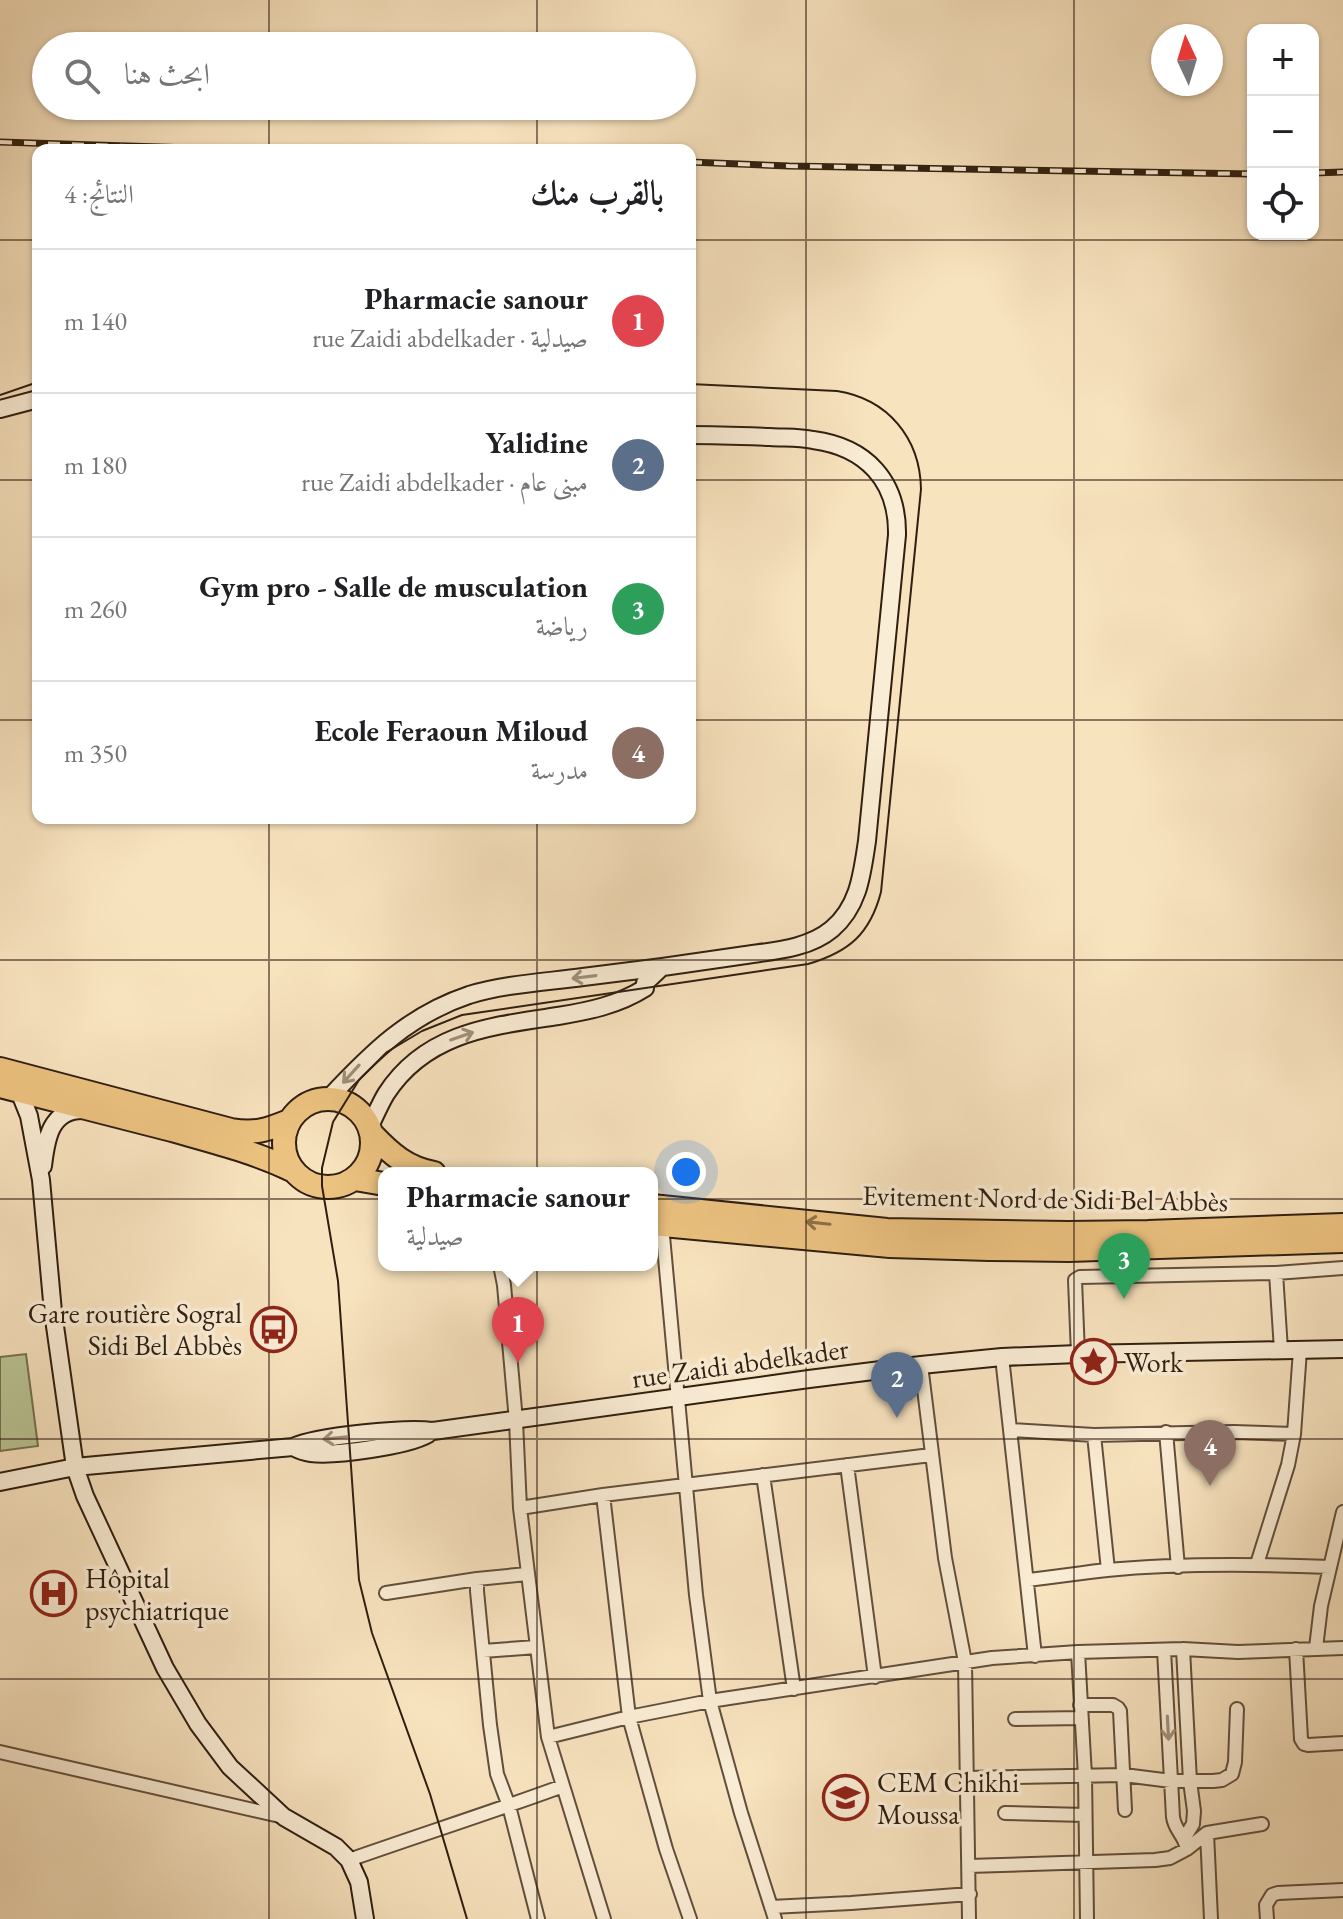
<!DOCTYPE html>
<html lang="ar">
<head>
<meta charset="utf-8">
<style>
  :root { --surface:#fff; --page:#f2f2f2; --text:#202124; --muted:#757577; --line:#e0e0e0; --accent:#8f2418 }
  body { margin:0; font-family:"EB Garamond",Amiri,serif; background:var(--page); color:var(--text); direction:rtl }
  .controls { position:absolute; right:24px; top:24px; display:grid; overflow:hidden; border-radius:16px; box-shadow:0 2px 6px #0004 }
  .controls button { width:72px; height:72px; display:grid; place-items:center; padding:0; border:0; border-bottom:2px solid var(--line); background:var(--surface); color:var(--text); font:40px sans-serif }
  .compass { position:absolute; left:1151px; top:24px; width:72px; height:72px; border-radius:50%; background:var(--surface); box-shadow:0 2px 6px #0004; rotate:356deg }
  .you { position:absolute; left:686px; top:1172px; width:28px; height:28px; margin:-20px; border:6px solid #fff; border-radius:50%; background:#1a73e8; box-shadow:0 0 0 12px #1a73e833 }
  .badge { display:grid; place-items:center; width:52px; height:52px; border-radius:50%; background:var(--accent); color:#fff; font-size:26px; font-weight:700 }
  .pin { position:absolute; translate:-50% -66px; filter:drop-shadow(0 2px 4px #0008) }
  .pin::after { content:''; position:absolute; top:42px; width:28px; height:24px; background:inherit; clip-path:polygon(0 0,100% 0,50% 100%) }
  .popup { position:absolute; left:378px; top:1167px; width:280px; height:104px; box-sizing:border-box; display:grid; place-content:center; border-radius:16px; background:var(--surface); filter:drop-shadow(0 2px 6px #0005); font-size:26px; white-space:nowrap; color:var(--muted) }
  .popup b { font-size:30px; color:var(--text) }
  .popup::after { content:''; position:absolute; left:50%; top:100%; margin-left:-16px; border:16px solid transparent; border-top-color:var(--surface) }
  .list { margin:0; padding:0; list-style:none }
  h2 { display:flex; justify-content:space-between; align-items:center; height:104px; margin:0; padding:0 32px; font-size:34px }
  h2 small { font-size:26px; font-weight:400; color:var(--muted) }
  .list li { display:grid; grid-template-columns:52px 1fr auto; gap:24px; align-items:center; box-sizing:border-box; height:144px; padding:0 32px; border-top:2px solid var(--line) }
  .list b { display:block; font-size:30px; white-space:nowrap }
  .list p { margin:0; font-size:26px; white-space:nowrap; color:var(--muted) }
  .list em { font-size:26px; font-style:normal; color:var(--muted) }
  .icon { flex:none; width:44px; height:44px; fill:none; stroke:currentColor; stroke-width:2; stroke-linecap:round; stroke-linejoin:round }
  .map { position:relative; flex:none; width:1343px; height:1919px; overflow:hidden; direction:ltr }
  .search { position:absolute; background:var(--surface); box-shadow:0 2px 6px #0004; left:32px; top:32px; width:664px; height:88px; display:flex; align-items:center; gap:20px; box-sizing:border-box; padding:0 28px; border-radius:44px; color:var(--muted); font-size:30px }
  .panel { position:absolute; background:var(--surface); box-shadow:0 2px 6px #0004; left:32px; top:144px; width:664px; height:680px; border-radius:16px; direction:rtl }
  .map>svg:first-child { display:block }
  .green { fill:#bac494; stroke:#747152; stroke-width:2 }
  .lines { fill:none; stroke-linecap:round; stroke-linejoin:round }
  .street-casing { stroke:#614f3c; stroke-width:16 }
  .secondary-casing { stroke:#2f1e10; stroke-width:20 }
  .highway-casing { stroke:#2f1e10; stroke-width:26 }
  .street { stroke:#faedd5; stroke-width:12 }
  .secondary { stroke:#faedd5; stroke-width:16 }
  .highway { stroke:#ecc280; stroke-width:22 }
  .tram { stroke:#2f1e10; stroke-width:2 }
  .rail-casing { stroke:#2f1e10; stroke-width:7 }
  .rail { stroke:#faedd5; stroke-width:4; stroke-dasharray:12; stroke-linecap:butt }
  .oneway { stroke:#9f907c }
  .oneway2 { stroke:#8e7048 }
  .grid { fill:none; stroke:#2f1e10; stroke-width:2; stroke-opacity:0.55 }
  .labels { text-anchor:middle; stroke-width:7; stroke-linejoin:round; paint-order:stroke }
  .street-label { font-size:28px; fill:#2f1e10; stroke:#faedd5 }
  .poi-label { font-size:28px; fill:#2f1e10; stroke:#faedd5; text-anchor:start }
</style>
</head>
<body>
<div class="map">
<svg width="1343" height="1919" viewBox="0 0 1343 1919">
  <rect width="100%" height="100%" fill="#f8e3bf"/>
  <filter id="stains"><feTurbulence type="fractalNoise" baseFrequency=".0025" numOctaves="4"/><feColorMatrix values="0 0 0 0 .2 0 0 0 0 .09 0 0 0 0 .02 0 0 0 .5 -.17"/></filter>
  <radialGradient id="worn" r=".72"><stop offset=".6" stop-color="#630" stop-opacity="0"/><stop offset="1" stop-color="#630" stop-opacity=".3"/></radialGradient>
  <path class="green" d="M26,1354L38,1446L0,1451V1357Z"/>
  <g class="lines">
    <defs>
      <path id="street" d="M662,1225L696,1595L710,1701L741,1813L775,1919
        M500,1265L504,1285L516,1421L520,1508L548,1737L604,1919
        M1276,1273L1281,1350
        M1078,1354L1075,1280L1080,1277L1276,1273L1343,1268
        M1002,1357L1035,1656
        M921,1365L945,1558L965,1662L969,1919
        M1010,1430L1094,1435L1234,1432L1294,1434
        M1166,1432L1178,1567
        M1094,1435L1108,1570
        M847,1465L875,1677
        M763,1475L794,1689
        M603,1495L629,1717L666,1849L690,1919
        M520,1508L603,1495L931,1455
        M1257,1564L1288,1465L1294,1434L1300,1350
        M527,1574L477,1579V1591L490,1725L497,1774L509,1806L538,1919
        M1027,1580C1054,1577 1081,1573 1107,1570C1181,1563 1256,1564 1330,1567
        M386,1593L477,1579
        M1316,1648L1321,1606L1343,1512
        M1183,1649L1190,1781L1194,1811L1193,1824L1185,1837
        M1296,1649L1301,1739L1304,1744L1308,1745L1343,1743
        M483,1651L536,1647
        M1078,1652L1085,1776L1087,1919
        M1080,1705H1113L1118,1708L1120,1711L1125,1810
        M1015,1719L1081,1718
        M548,1737L629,1717L710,1701L992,1658L1078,1652L1183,1649L1238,1652L1343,1648
        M0,1752L284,1817
        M967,1778L1124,1775L1171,1781H1213L1222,1780L1232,1774L1235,1762L1237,1709
        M1005,1813L1085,1815
        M1207,1833L1211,1919
        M1187,1849L1207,1833L1262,1824
        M349,1860C420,1835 492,1812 563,1786
        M969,1866L1155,1860L1170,1858L1187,1849C1184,1834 1175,1831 1173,1817L1164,1650
        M771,1907L851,1903L970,1894
        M1267,1919L1266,1905L1272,1895L1278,1893L1343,1890"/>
      <path id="secondary" d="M0,409L38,399
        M19,1091L29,1116L41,1180L53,1312L75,1467L85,1496L165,1668L198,1724L230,1767L284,1817L336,1847L349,1860L359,1882L365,1919
        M329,1098C371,1053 409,1015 469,995C505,984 546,982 583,977C635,971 687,964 739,956C770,951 807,950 832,929C859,906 862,874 867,841L897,535C898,481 866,447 813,440C799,437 784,438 770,437C743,436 717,435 690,435
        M370,1126C375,1116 380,1104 386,1094C426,1032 492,1026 558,1016C589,1011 618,1005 645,988V983L661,968
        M43,1166C46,1140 50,1108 85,1110
        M293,1447C299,1450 304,1452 311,1453C335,1456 407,1446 428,1434
        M0,1482L75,1467L293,1447C316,1436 407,1427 433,1431L809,1379L921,1365L1002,1357L1078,1354L1343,1349"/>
      <path id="highway" d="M0,1069L231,1130C256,1134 267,1130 289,1121
        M0,1086C57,1101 115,1115 172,1130C214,1142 255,1152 294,1171
        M284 1143a44 44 0 1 1 88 0a44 44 0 1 1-88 0Z
        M373,1135C391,1154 407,1168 434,1173
        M355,1179L384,1184
        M652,1206L887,1230L1068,1233L1148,1232L1343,1225
        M652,1224L890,1246L989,1249L1069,1250L1343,1241"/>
    </defs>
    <use href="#street" class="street-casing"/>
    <use href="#secondary" class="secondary-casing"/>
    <use href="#highway" class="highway-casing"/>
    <use href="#street" class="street"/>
    <use href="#secondary" class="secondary"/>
    <use href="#highway" class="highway"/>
    <path class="tram" d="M0,395L38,382
      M467,1919L430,1794L372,1633L359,1580L338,1281L322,1186V1168L333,1122L359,1080L387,1052L422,1031L462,1015L808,964C849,952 870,934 881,892L921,489C920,438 888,399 837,391L690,384"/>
    <defs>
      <path id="rail" d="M0,142L254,150
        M690,162L789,166L1253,174
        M1313,173L1343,172"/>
    </defs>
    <use href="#rail" class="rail-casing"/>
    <use href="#rail" class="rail"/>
  </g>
  <defs><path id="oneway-shaft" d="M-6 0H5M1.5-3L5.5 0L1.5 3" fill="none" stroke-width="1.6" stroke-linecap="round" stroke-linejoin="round" transform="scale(2)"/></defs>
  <g class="oneway">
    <use href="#oneway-shaft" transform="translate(584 977) rotate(173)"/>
    <use href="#oneway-shaft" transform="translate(462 1036) rotate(-19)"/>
    <use href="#oneway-shaft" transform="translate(351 1074) rotate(132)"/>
    <use href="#oneway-shaft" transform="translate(335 1438) rotate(174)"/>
    <use href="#oneway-shaft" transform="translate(1168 1728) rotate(87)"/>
  </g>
  <use class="oneway2" href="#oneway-shaft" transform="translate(818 1223) rotate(-174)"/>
  <path class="grid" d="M269,0V46M537,0V46M806,0V1919M1074,0V1919M269,106V150M537,106V150M0,240H38M690,240H1343M0,480H38M690,480H1343M0,720H38M690,720H1343M269,818V1919M537,818V1919M0,960H1343M0,1199H1343M0,1439H1343M0,1679H1343"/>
  <defs>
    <symbol id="bus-ring" viewBox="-11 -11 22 22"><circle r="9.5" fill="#faedd5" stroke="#8f2418" stroke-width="1.5"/><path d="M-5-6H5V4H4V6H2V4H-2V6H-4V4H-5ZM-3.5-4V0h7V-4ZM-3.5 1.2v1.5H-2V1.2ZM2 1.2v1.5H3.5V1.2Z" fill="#8f2418"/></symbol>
    <symbol id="sight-ring" viewBox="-11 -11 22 22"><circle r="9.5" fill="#faedd5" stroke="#8f2418" stroke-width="1.5"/><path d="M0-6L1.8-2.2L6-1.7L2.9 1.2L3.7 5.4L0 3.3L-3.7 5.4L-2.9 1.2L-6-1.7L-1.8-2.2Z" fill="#8f2418"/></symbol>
    <symbol id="hospital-ring" viewBox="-11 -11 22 22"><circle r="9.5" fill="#faedd5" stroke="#8f2418" stroke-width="1.5"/><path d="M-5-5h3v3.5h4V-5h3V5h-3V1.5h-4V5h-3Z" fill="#8f2418"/></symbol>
    <symbol id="school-ring" viewBox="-11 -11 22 22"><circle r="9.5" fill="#faedd5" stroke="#8f2418" stroke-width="1.5"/><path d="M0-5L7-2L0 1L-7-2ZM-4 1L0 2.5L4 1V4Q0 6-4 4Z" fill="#8f2418"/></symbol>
  </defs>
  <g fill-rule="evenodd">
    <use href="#bus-ring" x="248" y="1304" width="51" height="51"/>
    <use href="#sight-ring" x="1068" y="1336" width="51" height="51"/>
    <use href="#hospital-ring" x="28" y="1568" width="51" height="51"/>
    <use href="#school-ring" x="820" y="1772" width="51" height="51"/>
  </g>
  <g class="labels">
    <g class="street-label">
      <text transform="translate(1045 1198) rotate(1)" y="10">Evitement Nord de Sidi Bel Abbès</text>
      <text transform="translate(740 1363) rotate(-8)" y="10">rue Zaidi abdelkader</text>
    </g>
    <g class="poi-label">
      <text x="242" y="1323" text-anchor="end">Gare routière Sogral<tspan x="242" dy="32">Sidi Bel Abbès</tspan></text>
      <text x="1124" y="1372">Work</text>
      <text x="85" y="1588">Hôpital<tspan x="85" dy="32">psychiatrique</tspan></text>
      <text x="877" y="1792">CEM Chikhi<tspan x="877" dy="32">Moussa</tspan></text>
    </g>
  </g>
  <rect width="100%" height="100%" filter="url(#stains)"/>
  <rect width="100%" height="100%" fill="url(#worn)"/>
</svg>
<div class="controls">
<button>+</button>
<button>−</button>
<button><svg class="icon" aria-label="locate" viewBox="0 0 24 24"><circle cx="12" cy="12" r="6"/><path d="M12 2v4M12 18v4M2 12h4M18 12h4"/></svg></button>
</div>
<svg class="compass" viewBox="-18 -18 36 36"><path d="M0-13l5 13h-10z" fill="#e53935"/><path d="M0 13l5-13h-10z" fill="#757577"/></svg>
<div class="you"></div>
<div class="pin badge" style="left:518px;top:1363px;background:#e0444e">1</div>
<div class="popup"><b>Pharmacie sanour</b>صيدلية</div>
<div class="pin badge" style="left:897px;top:1418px;background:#5c6f8a">2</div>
<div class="pin badge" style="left:1124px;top:1299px;background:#2e9e5b">3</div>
<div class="pin badge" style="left:1210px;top:1486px;background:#8d6e63">4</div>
<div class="search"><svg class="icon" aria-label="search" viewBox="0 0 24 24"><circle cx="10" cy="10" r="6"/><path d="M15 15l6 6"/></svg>ابحث هنا</div>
<section class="panel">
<h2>بالقرب منك<small>النتائج: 4</small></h2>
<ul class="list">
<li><span class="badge" style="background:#e0444e">1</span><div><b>Pharmacie sanour</b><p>صيدلية · rue Zaidi abdelkader</p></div><em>140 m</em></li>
<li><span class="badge" style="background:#5c6f8a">2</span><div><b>Yalidine</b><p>مبنى عام · rue Zaidi abdelkader</p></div><em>180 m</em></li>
<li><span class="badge" style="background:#2e9e5b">3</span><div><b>Gym pro - Salle de musculation</b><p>رياضة</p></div><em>260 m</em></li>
<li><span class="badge" style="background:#8d6e63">4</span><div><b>Ecole Feraoun Miloud</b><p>مدرسة</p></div><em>350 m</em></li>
</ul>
</section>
</div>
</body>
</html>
